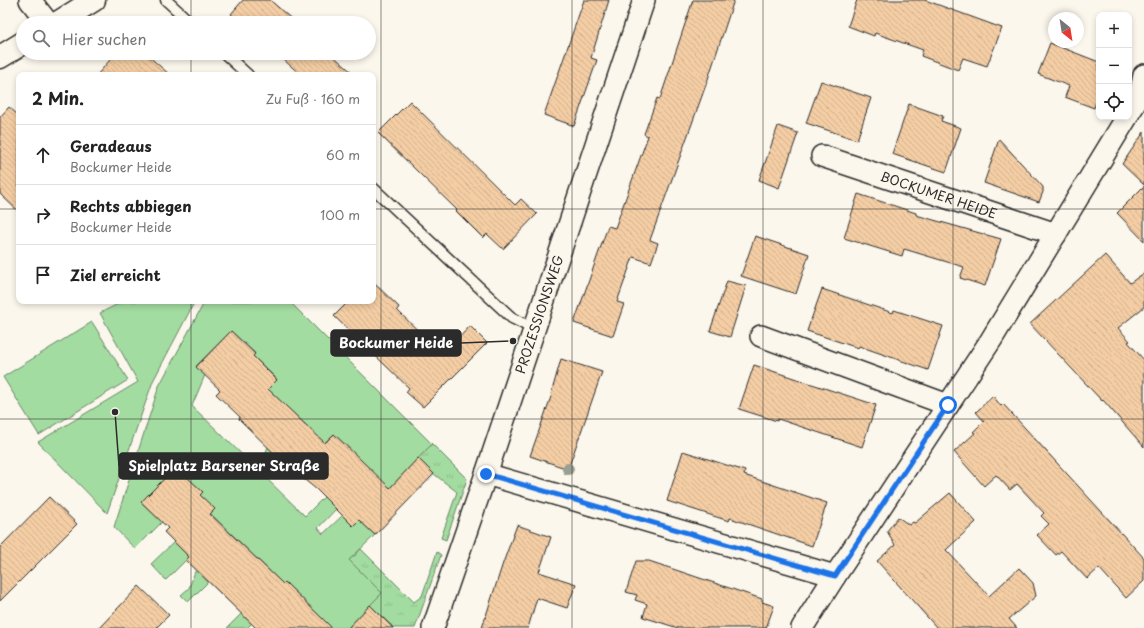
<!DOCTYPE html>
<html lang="de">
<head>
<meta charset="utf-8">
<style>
  :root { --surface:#fff; --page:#f2f2f2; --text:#222; --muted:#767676; --line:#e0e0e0 }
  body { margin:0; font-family:"Playpen Sans",sans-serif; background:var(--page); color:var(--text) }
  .controls { position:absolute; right:12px; top:12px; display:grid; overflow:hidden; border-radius:8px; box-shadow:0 2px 6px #0003 }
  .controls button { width:36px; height:36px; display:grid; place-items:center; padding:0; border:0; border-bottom:1px solid var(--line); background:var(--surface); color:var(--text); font:20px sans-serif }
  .compass { position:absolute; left:1048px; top:12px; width:36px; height:36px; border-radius:50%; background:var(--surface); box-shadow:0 2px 6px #0003; rotate:150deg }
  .stop { position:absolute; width:12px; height:12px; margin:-9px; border:3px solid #1a73e8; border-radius:50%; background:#fff }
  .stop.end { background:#1a73e8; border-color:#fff; box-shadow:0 1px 4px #0008 }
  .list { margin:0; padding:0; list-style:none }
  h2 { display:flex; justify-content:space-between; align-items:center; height:52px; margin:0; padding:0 16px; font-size:17px }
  h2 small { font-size:13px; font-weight:400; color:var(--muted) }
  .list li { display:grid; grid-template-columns:26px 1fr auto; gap:12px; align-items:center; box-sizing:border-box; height:60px; padding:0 16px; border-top:1px solid var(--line) }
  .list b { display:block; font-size:15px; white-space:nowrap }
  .list p { margin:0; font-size:13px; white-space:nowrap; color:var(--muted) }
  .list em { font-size:13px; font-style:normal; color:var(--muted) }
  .icon { flex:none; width:22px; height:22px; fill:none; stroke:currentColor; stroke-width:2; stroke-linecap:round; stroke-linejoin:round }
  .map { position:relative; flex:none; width:1144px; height:628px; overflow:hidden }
  .search { position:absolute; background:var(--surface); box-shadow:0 2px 6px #0003; left:16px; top:16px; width:360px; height:44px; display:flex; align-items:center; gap:10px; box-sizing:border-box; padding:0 14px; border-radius:22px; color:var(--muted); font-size:15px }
  .panel { position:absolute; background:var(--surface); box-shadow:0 2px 6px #0003; left:16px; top:72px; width:360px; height:232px; border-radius:8px }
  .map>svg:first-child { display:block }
  .grass { fill:url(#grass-tufts); stroke:#678466 }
  .green { fill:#a3dca1; stroke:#678466 }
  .building { fill:url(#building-back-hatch); stroke:#2b2b2b }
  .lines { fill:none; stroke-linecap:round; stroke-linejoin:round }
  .service-casing { stroke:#2b2b2b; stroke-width:13 }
  .minor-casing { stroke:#2b2b2b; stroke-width:24 }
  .tertiary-casing { stroke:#2b2b2b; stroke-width:25 }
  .service { stroke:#fbf7ec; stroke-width:10 }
  .minor { stroke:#fbf7ec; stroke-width:21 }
  .tertiary { stroke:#fbf7ec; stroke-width:22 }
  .tree { fill:#999f92 }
  .route { stroke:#1a73e8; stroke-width:5 }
  .grid { fill:none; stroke:#2b2b2b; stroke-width:1; stroke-opacity:0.55 }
  .labels { text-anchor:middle; stroke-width:3; stroke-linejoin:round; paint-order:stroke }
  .street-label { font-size:13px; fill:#2b2b2b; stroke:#fbf7ec }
  .leader { fill:none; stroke:#2b2b2b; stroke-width:1.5 }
  .callout-dot { fill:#2b2b2b; stroke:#fbf7ec; stroke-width:1.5 }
  .callout { fill:#2b2b2b; stroke:#2b2b2b; stroke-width:1.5 }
  .callout-label { font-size:14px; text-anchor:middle; font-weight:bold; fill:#fff }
</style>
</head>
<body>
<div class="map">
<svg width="1144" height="628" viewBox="0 0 1144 628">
  <defs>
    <pattern id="grass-tufts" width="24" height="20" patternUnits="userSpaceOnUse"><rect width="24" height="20" fill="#a3dca1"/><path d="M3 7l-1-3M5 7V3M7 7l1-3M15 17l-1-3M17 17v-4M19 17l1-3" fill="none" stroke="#8cbd8b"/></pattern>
    <pattern id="building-back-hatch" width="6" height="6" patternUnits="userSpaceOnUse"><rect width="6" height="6" fill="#f4cda4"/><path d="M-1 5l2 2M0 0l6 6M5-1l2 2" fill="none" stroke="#d1b08d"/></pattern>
  </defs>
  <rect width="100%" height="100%" fill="#fbf7ec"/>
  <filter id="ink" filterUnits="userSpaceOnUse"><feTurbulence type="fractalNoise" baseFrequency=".025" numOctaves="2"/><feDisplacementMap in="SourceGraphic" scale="8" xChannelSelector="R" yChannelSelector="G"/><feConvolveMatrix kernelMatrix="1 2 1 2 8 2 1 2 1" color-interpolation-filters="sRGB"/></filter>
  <g filter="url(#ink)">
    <path class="grass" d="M432,444L467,479L446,540L441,538L457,492L434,474L418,458Z
      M361,549L414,602L422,596L437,552L441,555L415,628H394L370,605L382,593L349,560Z"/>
    <path class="green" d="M124,301H195L153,381L107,513L38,442L138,382L100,313Z
      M205,301H289L432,444L386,492L371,470L334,434L324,443L268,389L277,379L253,356L255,353L231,331L196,366L205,375L192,406L258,470L268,447L282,460L268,480L305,516L324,497L336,509L318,528L323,534L343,515L359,520L375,535L349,560L382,593L348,628H332L285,582L283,584L210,513L214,509L200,495L203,492L176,467L142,502L162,522L135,549L114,527L159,386Z
      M92,322L128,380L39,435L3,377Z
      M174,542L189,557L166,580L151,564Z
      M196,569L208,582L188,602L181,595L189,588Z
      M241,614L248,620L254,621L247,628H227Z"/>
    <path class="building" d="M243,0H270L296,23H242L231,14Z
      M584,0H609L591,58L597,60L574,126L544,115Z
      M693,0H734L707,82L650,240L658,243L651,263L633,257L617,302L624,304L613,336L574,323L608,226L615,228L648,136L644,134L657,98L660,99Z
      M857,0H925L1002,28L987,66L963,58L958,70L921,56L923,50L875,33L874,36L848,26Z
      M1050,43L1099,62V94L1094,108L1065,97L1069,86L1038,74Z
      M116,53H145L170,75H97Z
      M276,53H330L355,75H301Z
      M821,81L871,98L857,140L806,123Z
      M410,101L515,205L521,199L537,214L503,249L487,234L483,238L456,211L457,210L378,133Z
      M909,104L943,116L941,121L961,128L946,172L892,154Z
      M9,107L19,116V212L0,194V117Z
      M778,126L798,133L779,188L759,180Z
      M1144,132V185L1122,164Z
      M999,139L1043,187V192L1039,202L984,183Z
      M1144,186V241L1117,213Z
      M858,194L916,213V215L1001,239L985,286L960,278L964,267L904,249L902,256L844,238Z
      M755,236L809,254L796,294L741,276Z
      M1105,255L1130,283L1144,273V307L1118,328L1130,341L1128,342L1144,360V447L1103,400L1102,401L1030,324Z
      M727,281L746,286L730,337L710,331Z
      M373,282L399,307L397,310L443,355L470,326L487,343L423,407L406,392L409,388L334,316L349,301H373Z
      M822,289L893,313L894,310L943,326L928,370L859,346L858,348L807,331Z
      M231,331L255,354L253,356L277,380L268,389L325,443L334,434L390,488L418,458L434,474L375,535L359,520L353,526L316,489L284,463L239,419L240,417L216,394L220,390L196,367Z
      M561,359L602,372L568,469L530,456L552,394H551Z
      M754,365L876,405L862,447L778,419L777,421L739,409Z
      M993,396L1001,406L1003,404L1144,558V581L1126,598L1099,568L1087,579L1061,551L1056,555L1037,535L1049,524L1041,516L1044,513L1017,484L1010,490L996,475L984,486L954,452L975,433L973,432L984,421L976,412Z
      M683,451L745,471L744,475L827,503L812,546L730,518L729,521L667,501Z
      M176,467L203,492L200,495L215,509L210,514L283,584L285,582L332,628H256L186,560L189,557L164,532L168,528L141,502Z
      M950,493L976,522L946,550L989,596L1019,568L1033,583L1036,596L1009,619L1017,628H937L877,561L895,545L887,531L898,517L909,525L913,522L915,523Z
      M49,497L77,524L0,601V547Z
      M517,525L551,537L539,572L576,584L567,608L537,598L528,628H482L503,563Z
      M636,561H649L762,599V602L774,606L766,628H678L643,617L647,604L635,600L637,595L626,592Z
      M139,586L169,615L156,628H99Z
      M370,605L393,628H348Z"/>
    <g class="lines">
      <defs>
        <path id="service" d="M166,0L191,23
          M224,53L248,75
          M373,188L512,318L534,329"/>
        <g id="minor">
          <path d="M30,0L48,23"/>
          <path d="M1129,113L1140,95L1144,75"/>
          <path id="s1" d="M822,156L1056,234"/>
          <path d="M761,336L948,405"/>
          <path d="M486,474L835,576"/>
          <path id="s2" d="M433,628L486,474L644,0"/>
          <path d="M802,628L835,576L991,340L1127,117"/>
        </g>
        <path id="tertiary" d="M57,23L94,0
          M0,57L23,43"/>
      </defs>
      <use href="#service" class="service-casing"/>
      <use href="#minor" class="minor-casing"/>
      <use href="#tertiary" class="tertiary-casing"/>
      <use href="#service" class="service"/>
      <use href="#minor" class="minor"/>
      <use href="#tertiary" class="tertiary"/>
    </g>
    <circle class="tree" cx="568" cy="469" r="6"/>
  </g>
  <g class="lines" filter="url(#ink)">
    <path class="route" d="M486,474L835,576L948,405"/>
  </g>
  <path class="grid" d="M191,0V23M381,0V628M572,0V628M763,0V628M953,0V628M191,53V75M0,209H19M373,209H1144M191,301V628M0,419H1144"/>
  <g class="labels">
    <g class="street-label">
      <text dy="5" stroke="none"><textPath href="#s1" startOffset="123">BOCKUMER HEIDE</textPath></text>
      <text dy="5" stroke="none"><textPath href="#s2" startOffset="331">PROZESSIONSWEG</textPath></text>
    </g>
  </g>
  <path class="leader" d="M513 341L461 343M115 412L119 466"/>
  <g class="callout-dot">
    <circle cx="513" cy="341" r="4"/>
    <circle cx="115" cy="412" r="4"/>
  </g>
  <g class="callout">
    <rect x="331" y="330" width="130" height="26" rx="4"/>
    <rect x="119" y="453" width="209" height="26" rx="4"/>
  </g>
  <g class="callout-label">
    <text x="396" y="348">Bockumer Heide</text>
    <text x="224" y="471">Spielplatz Barsener Straße</text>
  </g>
</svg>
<div class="controls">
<button>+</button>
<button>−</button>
<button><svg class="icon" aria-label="locate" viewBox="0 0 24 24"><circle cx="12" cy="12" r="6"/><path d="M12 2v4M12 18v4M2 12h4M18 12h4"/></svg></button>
</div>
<svg class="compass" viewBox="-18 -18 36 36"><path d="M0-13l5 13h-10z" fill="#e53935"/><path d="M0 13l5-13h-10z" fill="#767676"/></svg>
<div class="stop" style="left:948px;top:405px"></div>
<div class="stop end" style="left:486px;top:474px"></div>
<div class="search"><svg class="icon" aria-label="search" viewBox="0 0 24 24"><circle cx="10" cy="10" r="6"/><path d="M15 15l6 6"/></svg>Hier suchen</div>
<section class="panel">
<h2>2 Min.<small>Zu Fuß · 160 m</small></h2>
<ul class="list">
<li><svg class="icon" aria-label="ahead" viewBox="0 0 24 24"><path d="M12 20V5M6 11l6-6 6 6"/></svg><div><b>Geradeaus</b><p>Bockumer Heide</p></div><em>60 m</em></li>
<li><svg class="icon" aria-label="right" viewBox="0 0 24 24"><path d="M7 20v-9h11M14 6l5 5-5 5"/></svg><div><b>Rechts abbiegen</b><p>Bockumer Heide</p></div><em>100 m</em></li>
<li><svg class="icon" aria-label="arrive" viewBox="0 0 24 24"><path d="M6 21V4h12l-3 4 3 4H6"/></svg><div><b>Ziel erreicht</b></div></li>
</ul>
</section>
</div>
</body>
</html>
